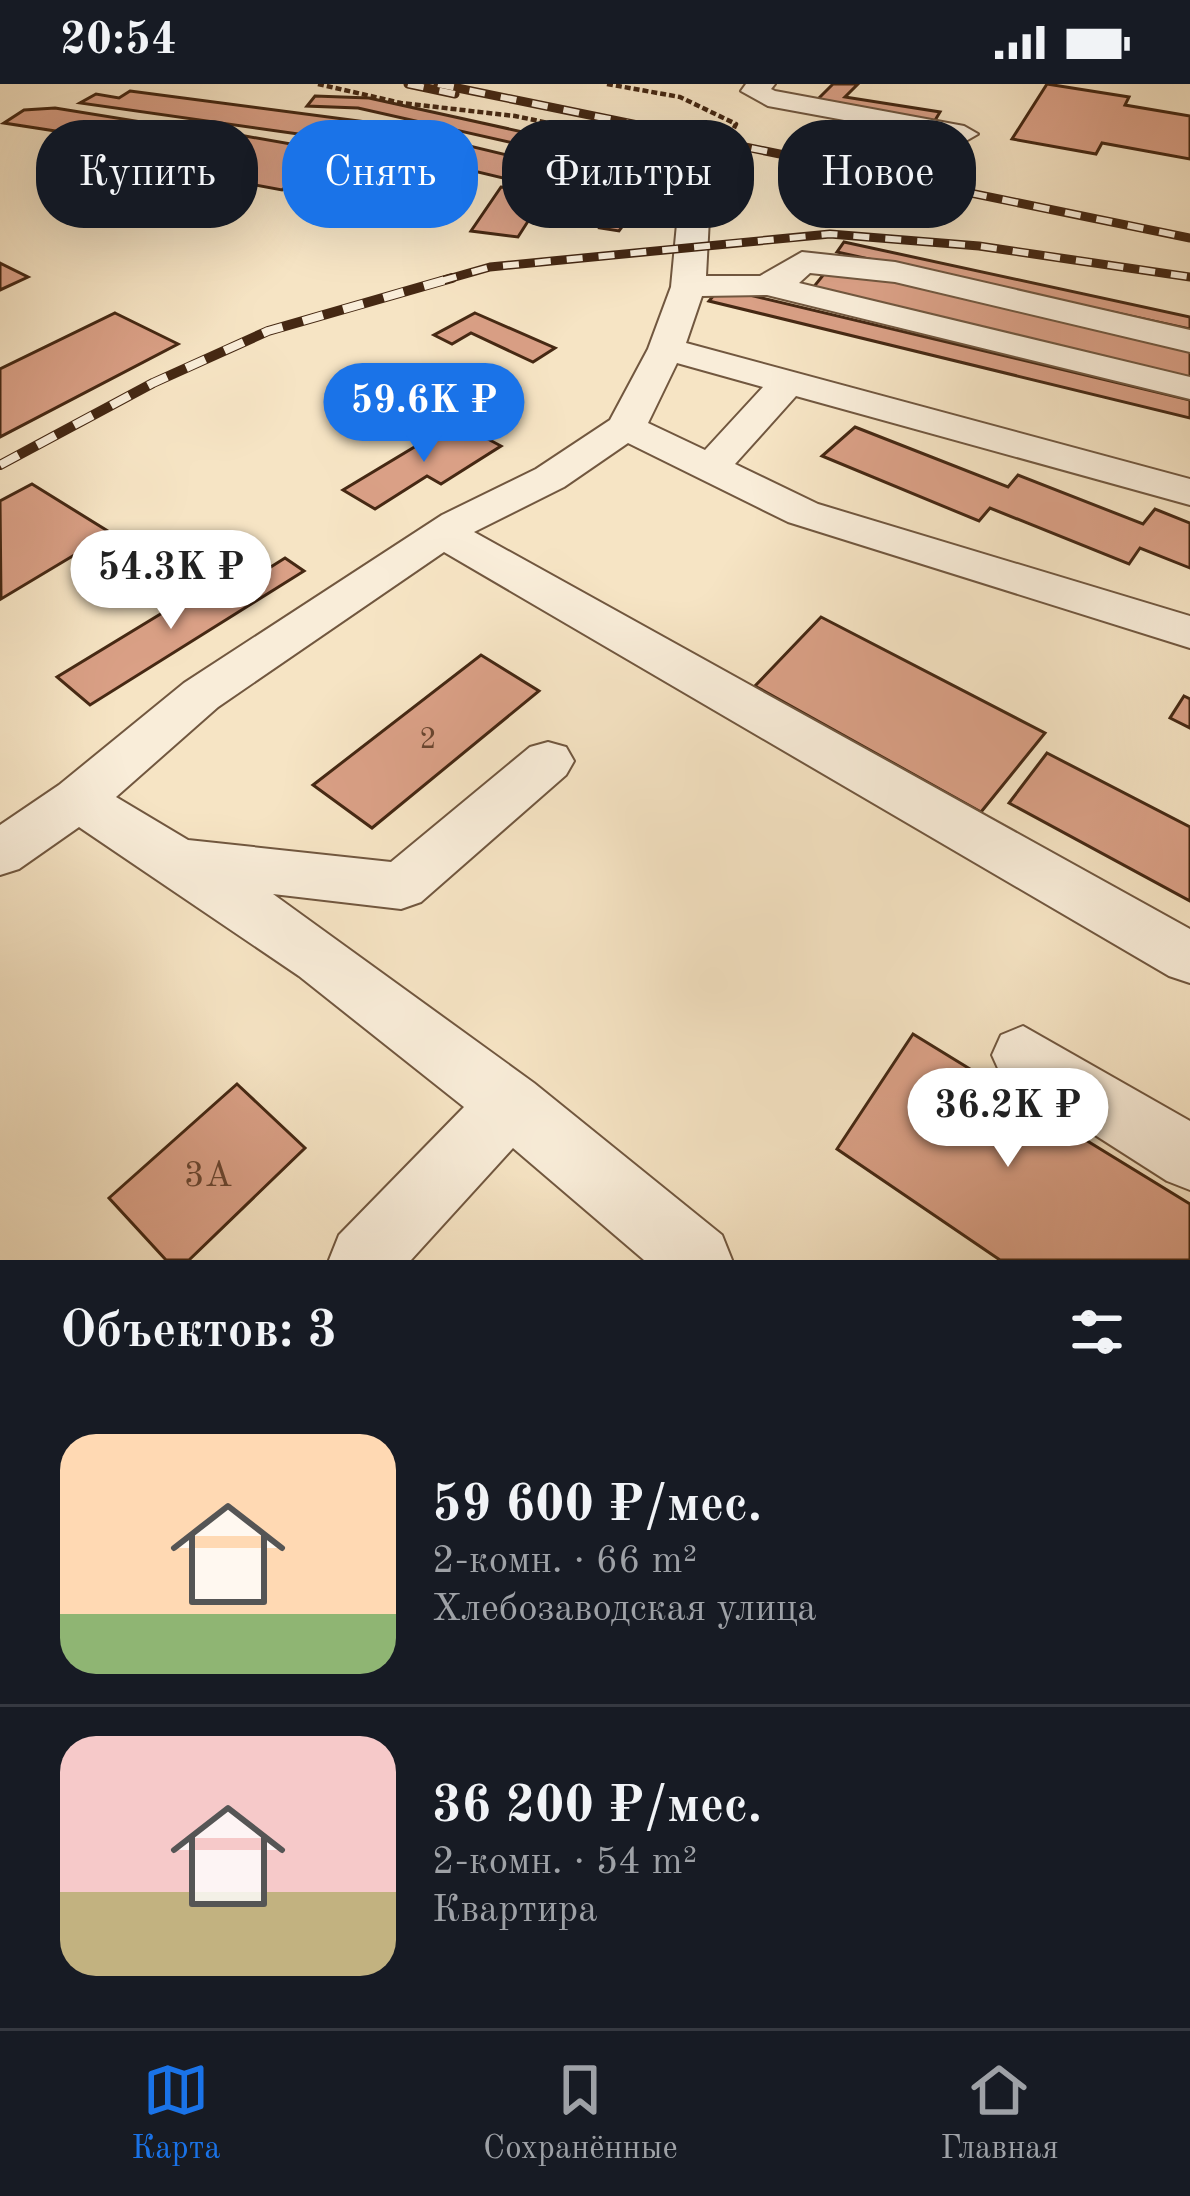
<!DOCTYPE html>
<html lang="ru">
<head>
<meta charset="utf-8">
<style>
	:root { --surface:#171b24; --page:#20242c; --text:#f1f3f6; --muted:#9ea1a6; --line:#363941; --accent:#1a73e8 }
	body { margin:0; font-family:"Old Standard TT",serif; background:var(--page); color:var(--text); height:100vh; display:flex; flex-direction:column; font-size:45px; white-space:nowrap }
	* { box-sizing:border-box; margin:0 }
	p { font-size:39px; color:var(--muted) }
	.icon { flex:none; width:66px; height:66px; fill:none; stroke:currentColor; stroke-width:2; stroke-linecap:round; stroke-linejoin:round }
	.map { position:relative; height:1176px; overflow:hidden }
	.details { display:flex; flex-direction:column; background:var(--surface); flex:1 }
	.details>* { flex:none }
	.top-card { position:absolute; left:36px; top:36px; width:1119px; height:108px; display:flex; gap:24px }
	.price { position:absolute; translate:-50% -102px; padding:0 27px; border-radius:42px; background:#fff; color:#222; font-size:39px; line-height:78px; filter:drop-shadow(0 3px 6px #0008) }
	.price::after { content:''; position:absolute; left:50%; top:72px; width:36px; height:27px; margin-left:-18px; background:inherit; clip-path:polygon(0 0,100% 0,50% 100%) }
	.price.on { background:var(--accent); color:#fff }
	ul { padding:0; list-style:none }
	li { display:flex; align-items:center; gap:36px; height:300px; padding:0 60px }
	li+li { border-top:3px solid var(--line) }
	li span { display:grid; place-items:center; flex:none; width:336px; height:240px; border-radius:36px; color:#555 }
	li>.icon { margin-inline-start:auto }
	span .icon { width:144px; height:144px; fill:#fffc; stroke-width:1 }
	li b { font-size:51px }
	h2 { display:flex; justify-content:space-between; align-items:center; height:144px; padding:0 60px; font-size:51px }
	.tag { padding:0 42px; border-radius:48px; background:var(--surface); box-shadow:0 12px 48px #0002; font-size:42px; line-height:108px }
	.tag.on { background:var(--accent); color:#fff }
	.status { display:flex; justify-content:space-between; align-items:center; height:84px; padding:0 60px; background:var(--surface); direction:ltr }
	.status svg { height:33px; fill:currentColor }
	.dock { display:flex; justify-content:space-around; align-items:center; height:168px; border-top:3px solid var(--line); background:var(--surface); font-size:33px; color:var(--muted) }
	.dock a { display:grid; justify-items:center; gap:6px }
	.dock .on { color:var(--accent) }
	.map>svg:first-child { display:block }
	.building { fill:#daa086; stroke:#452813; stroke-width:3 }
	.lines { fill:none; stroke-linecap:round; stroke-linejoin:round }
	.minor-casing { stroke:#71573f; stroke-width:4 }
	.path { stroke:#452813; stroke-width:4.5; stroke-dasharray:6 3; stroke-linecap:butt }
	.minor { fill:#f9edd9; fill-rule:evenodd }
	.rail-far1-casing { stroke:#452813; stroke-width:9 }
	.rail-casing { stroke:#452813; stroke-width:10 }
	.rail-far1 { stroke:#f9edd9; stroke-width:6; stroke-dasharray:16; stroke-linecap:butt }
	.rail { stroke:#f9edd9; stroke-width:8; stroke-dasharray:21; stroke-linecap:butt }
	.labels { text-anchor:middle; stroke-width:9; stroke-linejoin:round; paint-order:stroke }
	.number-label { font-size:30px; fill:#6a4630 }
	.near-number-label { font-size:36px; fill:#6a4630 }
</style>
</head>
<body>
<div class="status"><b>20:54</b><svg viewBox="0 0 49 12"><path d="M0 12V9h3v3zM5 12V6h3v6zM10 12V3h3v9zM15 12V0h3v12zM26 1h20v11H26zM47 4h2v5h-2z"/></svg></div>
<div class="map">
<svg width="1190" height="1176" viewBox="0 0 1190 1176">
	<rect width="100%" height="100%" fill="#f6e4c4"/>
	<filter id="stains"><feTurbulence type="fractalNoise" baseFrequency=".00167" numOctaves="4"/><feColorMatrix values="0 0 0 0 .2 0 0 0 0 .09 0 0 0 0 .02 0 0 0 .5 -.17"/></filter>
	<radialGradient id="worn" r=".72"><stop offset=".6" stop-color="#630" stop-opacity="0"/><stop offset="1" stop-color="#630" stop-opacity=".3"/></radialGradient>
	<!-- building -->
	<g class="building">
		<path d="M833,0h25l-13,13 95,15 -6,10 -119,-20z"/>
		<path d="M1047,0l82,13 -4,8 65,11v43l-88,-16 -6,11 -84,-15z"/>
		<path d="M130,7l244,32 158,38 -25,18 -159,-38 -268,-38 16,-9 23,4z"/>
		<path d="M315,12l54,2 299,66 -12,11 -298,-67 -51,-2z"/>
		<path d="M55,24l124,20 -27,18 -148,-23 20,-13z"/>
		<path d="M199,48l46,4 165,29 -10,9 -68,-12 -22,17 -12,-2 -16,13 -160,-30 19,-12 84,12 13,-9 -54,-9z"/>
		<path d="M586,89l51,8 -4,5 17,3 -31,42 -19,-3 20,-27 -29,-4 9,-12 -21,-3z"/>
		<path d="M411,99l54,7 -17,21 -61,-3z"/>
		<path d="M501,103l45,6 -28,44 -47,-6z"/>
		<path d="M844,158l346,75v12l-353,-77z"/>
		<path d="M0,179l28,14 -28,13z"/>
		<path d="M832,180l358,83v33l-378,-91z"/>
		<path d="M720,204l470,112v18l-481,-117z"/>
		<path d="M115,229l63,31 -178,93v-68z"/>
		<path d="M475,229l80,35 -22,14 -62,-29 -19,11 -18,-9z"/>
		<path d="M456,338l45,24 -60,38 -14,-8 -52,33 -32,-19z"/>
		<path d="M855,343l153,60 10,-12 125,49 12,-15 35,14v45l-50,-20 -11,16 -139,-56 -11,13 -157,-65z"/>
		<path d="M32,400l79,49 -110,66 -1,-98z"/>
		<path d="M285,474l19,13 -214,134 -33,-28 166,-101 16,11z"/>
		<path d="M821,533l224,116 -64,79 -226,-126z"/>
		<path d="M481,571l58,36 -167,137 -59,-43z"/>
		<path d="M1184,612l6,3v29l-20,-10z"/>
		<path d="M1047,669l143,74v74l-181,-98z"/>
		<path d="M913,950l277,170v56h-190l-163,-111z"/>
		<path d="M237,1000l68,64 -116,112h-23l-57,-62z"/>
	</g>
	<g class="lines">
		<defs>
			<g id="minor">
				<path d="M775,0l-4,5 4,2 189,35 14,8 -14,8 -196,-36 -27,-15 5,-7z"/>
				<path d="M719,63l14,9 -23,43 -4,77h54l42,-24 93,10 295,68v22l-295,-70 -85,-9 -11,10 391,94v22l-423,-104 -65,1 -16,47 504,136v26l-394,-109 -61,68 83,40 372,112v32l-402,-126 -160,-79 -64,44 -90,45 716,397v54l-21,-7 -725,-424 -226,155 -102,90 72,43 203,22 139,-115 18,-5 18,5 8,14 -8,14 -145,127 -20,7 -128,-15 261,189 188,152 10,25h-88l-131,-112 -102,112h-82l10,-25 125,-128 -165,-131 -220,-149 -60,42 -19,6v-50l59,-40 125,-102 258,-168 94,-46 74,-49 38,-71 23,-62 8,-84 -20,-12 -77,-17 -5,-6 15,-9 97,24 20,-33zM677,279l86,24 -58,63 -57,-27z"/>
				<path d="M1023,942l167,95v69l-23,-9 -166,-106 -9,-20 9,-20z"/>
			</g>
		</defs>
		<!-- minor casing -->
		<use href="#minor" class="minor-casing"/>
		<!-- path -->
		<g class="path">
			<path d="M318,0l83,19 114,13 173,36"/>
			<path d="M607,0l73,13 56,27 -4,8"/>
		</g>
		<!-- minor -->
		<use href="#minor" class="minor"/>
		<defs>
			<g id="rail-far1">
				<path d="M408,0l47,10"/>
				<path d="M438,0l752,154"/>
				<path d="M441,197l49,-14 340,-33 149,12 211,31"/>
			</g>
			<path id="rail" d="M0,381l153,-82 115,-52 184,-53"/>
		</defs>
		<!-- rail-far1 casing -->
		<use href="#rail-far1" class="rail-far1-casing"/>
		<!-- rail casing -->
		<use href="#rail" class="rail-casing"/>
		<!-- rail-far1 -->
		<use href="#rail-far1" class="rail-far1"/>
		<!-- rail -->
		<use href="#rail" class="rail"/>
	</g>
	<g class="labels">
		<!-- number labels -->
		<g class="number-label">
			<text x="428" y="664">2</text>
		</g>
		<!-- near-number labels -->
		<g class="near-number-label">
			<text x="208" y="1102">3А</text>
		</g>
	</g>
	<rect width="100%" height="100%" filter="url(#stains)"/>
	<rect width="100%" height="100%" fill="url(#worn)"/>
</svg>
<b class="price on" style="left:424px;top:381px">59.6K ₽</b>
<b class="price" style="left:171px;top:548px">54.3K ₽</b>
<b class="price" style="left:1008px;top:1086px">36.2K ₽</b>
<div class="top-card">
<a class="tag">Купить</a>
<a class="tag on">Снять</a>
<a class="tag">Фильтры</a>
<a class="tag">Новое</a>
</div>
</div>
<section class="details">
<h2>Объектов: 3<svg class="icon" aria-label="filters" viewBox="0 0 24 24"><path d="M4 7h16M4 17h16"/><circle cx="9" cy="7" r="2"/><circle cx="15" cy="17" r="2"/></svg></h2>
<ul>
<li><span style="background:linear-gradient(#ffd9b3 75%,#8fb573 0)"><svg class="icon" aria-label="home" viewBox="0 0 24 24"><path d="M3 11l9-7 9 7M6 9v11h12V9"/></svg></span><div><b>59 600 ₽/мес.</b><p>2-комн. · 66 m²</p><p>Хлебозаводская улица</p></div></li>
<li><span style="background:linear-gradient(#f6c9c9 65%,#c2b280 0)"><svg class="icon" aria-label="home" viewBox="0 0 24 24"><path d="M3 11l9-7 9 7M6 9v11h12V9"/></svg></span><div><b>36 200 ₽/мес.</b><p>2-комн. · 54 m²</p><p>Квартира</p></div></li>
</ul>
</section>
<nav class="dock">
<a class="on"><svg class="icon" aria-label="map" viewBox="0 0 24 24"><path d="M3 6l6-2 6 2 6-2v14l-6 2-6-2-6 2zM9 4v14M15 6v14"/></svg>Карта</a>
<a><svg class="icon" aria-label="saved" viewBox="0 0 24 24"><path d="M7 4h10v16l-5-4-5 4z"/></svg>Сохранённые</a>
<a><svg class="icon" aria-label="home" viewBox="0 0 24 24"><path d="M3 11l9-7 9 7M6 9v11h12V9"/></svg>Главная</a>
</nav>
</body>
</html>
